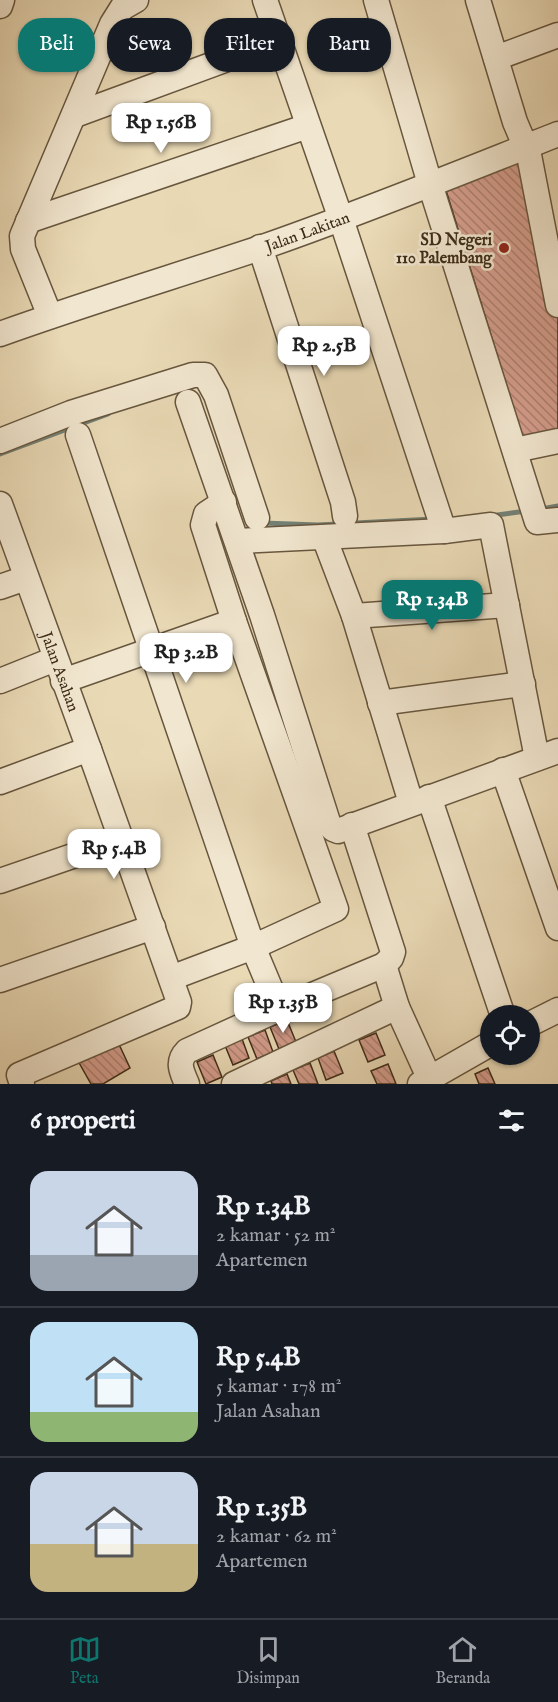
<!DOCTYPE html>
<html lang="id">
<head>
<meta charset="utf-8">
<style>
	:root { --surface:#171b24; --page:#20242c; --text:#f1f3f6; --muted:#9ea1a6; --line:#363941; --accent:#0f766e }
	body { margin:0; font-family:"IM FELL English",serif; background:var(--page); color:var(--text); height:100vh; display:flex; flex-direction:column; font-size:22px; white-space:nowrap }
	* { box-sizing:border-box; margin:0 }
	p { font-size:20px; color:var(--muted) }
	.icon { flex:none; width:33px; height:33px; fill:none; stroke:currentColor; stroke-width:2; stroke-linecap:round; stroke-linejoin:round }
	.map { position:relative; height:1084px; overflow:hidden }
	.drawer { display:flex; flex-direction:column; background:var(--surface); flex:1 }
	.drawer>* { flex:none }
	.guide { position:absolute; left:18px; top:18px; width:522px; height:54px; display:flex; gap:12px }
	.buttons { position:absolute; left:480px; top:1005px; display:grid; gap:12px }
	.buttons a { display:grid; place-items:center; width:60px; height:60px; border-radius:50%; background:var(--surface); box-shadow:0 2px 4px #0004; font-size:30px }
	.price { position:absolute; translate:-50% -51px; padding:0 14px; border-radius:12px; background:#fff; color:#222; font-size:20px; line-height:39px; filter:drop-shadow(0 2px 3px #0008) }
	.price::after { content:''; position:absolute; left:50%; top:36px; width:18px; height:14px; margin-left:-9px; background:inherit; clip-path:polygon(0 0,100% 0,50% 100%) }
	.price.on { background:var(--accent); color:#fff }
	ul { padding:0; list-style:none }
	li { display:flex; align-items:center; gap:18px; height:150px; padding:0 30px }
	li+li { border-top:2px solid var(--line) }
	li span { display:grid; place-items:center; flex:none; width:168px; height:120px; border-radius:18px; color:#555 }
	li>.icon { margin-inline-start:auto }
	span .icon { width:72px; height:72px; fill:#fffc; stroke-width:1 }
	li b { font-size:26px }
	h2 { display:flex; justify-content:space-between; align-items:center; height:72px; padding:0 30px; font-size:26px }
	.pill { padding:0 21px; border-radius:24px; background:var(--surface); box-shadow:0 2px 4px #0004; font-size:21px; line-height:54px }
	.pill.on { background:var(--accent); color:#fff }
	.menu { display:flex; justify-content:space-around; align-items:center; height:84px; border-top:2px solid var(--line); background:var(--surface); font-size:16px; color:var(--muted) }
	.menu a { display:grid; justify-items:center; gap:3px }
	.menu .on { color:var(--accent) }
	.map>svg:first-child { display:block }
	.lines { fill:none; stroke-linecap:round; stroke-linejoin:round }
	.stream { stroke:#738075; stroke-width:5 }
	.building { fill:url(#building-back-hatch); stroke:#3c2b17; stroke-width:1.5 }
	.minor-casing { stroke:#67563e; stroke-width:27 }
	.minor { stroke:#f1e6cf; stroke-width:24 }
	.poi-dot { fill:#8f2418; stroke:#f1e6cf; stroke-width:2 }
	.labels { text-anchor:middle; stroke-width:5; stroke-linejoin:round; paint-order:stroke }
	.street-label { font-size:16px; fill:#3c2b17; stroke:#f1e6cf }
	.poi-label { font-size:16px; font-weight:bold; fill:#3c2b17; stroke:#f1e6cf; text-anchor:end }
</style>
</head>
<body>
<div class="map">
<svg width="558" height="1084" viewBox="0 0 558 1084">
	<defs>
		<pattern id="building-back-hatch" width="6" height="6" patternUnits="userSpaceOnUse" patternTransform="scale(1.5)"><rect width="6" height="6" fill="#d49c8b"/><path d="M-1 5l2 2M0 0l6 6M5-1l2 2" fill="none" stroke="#ad7f71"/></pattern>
	</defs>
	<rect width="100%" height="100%" fill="#e9d9b5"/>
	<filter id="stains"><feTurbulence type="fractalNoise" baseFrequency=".00333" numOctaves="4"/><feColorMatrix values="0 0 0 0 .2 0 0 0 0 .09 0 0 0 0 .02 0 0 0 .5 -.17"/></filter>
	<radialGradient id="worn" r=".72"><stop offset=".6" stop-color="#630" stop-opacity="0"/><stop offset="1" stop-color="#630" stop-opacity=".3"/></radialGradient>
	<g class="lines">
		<!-- stream -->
		<g class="stream">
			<path d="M0,454l108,-40"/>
			<path d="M541,509l17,-3"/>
			<path d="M490,516l36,-5"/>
			<path d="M263,523l55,2 115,-6"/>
		</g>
	</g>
	<!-- building -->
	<g class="building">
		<path d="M527,155l31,157v120l-35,6 -79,-254z"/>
		<path d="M287,1020l9,22 -17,7 -9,-22z"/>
		<path d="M265,1030l8,22 -16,7 -9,-22z"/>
		<path d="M376,1033l9,22 -17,7 -9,-22z"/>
		<path d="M241,1036l8,22 -16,7 -9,-22z"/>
		<path d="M117,1040l13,28 -27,16h-12l-14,-25z"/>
		<path d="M334,1051l9,22 -17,7 -8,-22z"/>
		<path d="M213,1055l9,22 -16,7 -9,-22z"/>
		<path d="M310,1063l8,21h-19l-6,-14z"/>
		<path d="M388,1064l8,20h-19l-6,-13z"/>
		<path d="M488,1068l7,16h-16l-4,-10z"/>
		<path d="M287,1074l4,10h-19l-1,-3z"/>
	</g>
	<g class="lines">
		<defs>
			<g id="minor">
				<path d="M265,0l76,219 103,312"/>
				<path d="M376,0l54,184 107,338 21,-2"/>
				<path d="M478,0l37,122 14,33 29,150"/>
				<path d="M0,6l2,-6"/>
				<path d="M496,58l62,-23"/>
				<path d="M75,115l204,-75"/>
				<path d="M28,221l280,-95"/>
				<path d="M260,247l83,255 2,14"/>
				<path d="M50,316l-27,-67 -1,-13 90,-212 10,-16 14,-8"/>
				<path id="s1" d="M0,334c86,-31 173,-57 260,-86 101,-35 199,-75 298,-114"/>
				<path d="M188,402l74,213 67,210 4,4 5,2 220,-80"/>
				<path d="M0,441l71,-28 122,-38h12l11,20 41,123"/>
				<path d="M515,450l43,-9"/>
				<path d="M224,502l-18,12 -3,11 31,96"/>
				<path id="s2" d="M0,504l89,245 -89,33"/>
				<path d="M324,537l30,79 57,187"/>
				<path d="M238,541l206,-10 47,-6 46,233"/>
				<path d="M0,587l26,-9"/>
				<path d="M354,616l153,-11"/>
				<path d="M0,681l55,-22"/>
				<path d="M63,681l171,-60 102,288 -83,38 -175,-512"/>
				<path d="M380,703l143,-19"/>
				<path d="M503,770l55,158"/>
				<path d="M429,797l74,219"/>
				<path d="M0,881l122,-42"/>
				<path d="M384,965l13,42 35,77"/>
				<path d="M171,978l82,-31 26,62"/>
				<path d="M0,980l153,-53"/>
				<path d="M530,1024l28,-14"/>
				<path d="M22,1084l-3,-9 159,-68 1,-5 -90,-253"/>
				<path d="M187,1084c-5,-12 -11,-22 0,-33l92,-42 105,-44 7,-7 2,-6 -41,-127"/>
				<path d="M234,1084l163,-77"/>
				<path d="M420,1084l70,-40"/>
			</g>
		</defs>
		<!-- minor casing -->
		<use href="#minor" class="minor-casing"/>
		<!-- minor -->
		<use href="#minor" class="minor"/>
	</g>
	<!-- markers -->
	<circle class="poi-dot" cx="504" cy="248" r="6"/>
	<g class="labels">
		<!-- street labels -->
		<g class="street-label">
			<text dy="6" stroke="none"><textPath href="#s1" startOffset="324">Jalan Lakitan</textPath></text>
			<text dy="6" stroke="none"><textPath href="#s2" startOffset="178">Jalan Asahan</textPath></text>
		</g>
		<!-- poi labels -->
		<g class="poi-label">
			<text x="492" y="245">SD Negeri<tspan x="492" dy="18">110 Palembang</tspan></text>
		</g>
	</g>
	<rect width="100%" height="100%" filter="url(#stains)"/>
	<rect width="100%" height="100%" fill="url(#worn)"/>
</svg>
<div class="buttons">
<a><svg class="icon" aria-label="locate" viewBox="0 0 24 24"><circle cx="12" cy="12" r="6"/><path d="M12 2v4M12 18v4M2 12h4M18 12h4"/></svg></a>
</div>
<b class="price" style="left:161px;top:154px">Rp 1.56B</b>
<b class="price" style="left:324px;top:377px">Rp 2.5B</b>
<b class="price on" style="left:432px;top:631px">Rp 1.34B</b>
<b class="price" style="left:186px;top:684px">Rp 3.2B</b>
<b class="price" style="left:114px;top:880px">Rp 5.4B</b>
<b class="price" style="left:283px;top:1034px">Rp 1.35B</b>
<div class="guide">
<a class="pill on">Beli</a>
<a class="pill">Sewa</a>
<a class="pill">Filter</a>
<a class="pill">Baru</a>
</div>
</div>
<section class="drawer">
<h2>6 properti<svg class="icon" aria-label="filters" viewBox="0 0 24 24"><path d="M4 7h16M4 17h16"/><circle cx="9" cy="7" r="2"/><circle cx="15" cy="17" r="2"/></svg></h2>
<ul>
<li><span style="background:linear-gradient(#c9d6e8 70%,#9aa5b1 0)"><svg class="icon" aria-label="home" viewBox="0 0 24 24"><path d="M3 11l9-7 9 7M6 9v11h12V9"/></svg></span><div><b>Rp 1.34B</b><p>2 kamar · 52 m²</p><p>Apartemen</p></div></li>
<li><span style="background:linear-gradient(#bfe0f5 75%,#8fb573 0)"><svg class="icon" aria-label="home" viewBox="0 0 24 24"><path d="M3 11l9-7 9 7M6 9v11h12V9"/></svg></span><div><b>Rp 5.4B</b><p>5 kamar · 178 m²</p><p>Jalan Asahan</p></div></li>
<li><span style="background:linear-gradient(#c9d6e8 60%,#c2b280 0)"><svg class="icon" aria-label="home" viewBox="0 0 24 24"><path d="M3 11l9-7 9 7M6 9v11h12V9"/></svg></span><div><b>Rp 1.35B</b><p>2 kamar · 62 m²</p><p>Apartemen</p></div></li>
</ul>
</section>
<nav class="menu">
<a class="on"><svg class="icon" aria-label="map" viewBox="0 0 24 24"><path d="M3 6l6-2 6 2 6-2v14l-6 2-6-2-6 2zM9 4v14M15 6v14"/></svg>Peta</a>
<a><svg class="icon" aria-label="saved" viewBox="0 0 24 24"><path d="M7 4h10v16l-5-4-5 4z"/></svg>Disimpan</a>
<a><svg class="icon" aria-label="home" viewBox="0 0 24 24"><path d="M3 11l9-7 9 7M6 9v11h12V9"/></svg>Beranda</a>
</nav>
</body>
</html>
